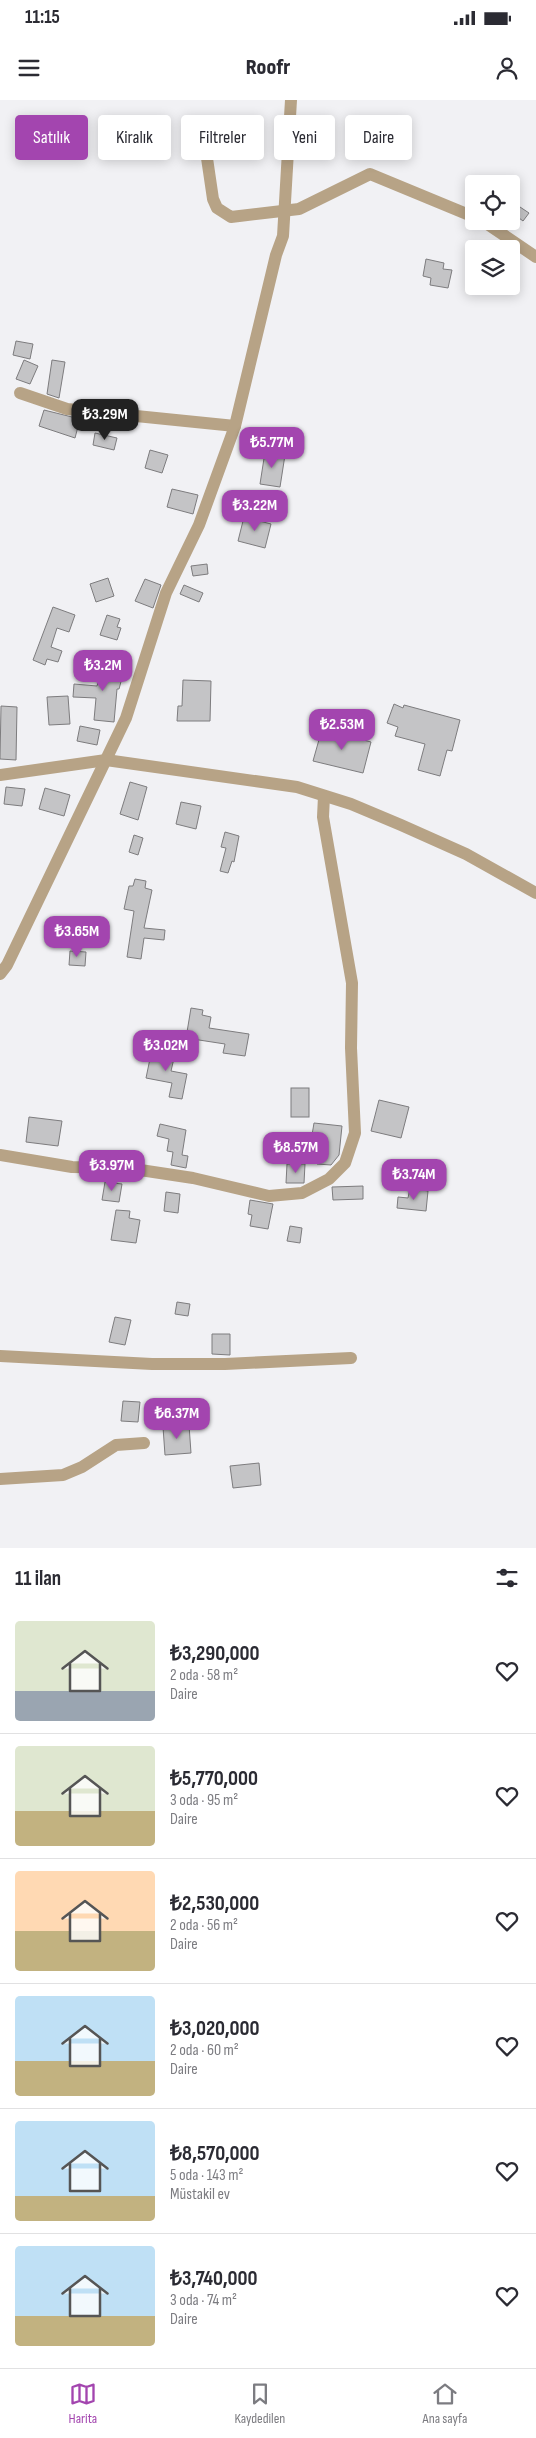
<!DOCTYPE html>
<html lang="tr">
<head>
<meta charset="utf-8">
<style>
	:root { --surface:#fff; --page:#f2f2f3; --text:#2b2b33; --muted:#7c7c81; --line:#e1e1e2; --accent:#a345af }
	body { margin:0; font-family:"Sofia Sans Condensed",sans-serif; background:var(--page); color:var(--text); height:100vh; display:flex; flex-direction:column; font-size:19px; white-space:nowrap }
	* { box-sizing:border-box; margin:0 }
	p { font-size:16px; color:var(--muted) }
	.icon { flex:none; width:28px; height:28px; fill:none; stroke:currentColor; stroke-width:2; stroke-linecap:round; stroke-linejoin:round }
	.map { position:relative; height:1448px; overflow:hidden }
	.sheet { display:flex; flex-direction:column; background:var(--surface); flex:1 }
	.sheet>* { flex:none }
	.banner { position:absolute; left:15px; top:15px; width:506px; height:45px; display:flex; gap:10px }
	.tools { position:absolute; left:465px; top:75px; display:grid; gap:10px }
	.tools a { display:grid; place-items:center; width:55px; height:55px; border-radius:5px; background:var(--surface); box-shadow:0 2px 12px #0003; font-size:25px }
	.price { position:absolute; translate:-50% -42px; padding:0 11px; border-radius:10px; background:var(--accent); color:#fff; font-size:16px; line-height:32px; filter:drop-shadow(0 1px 2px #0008) }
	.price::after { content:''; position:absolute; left:50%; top:30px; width:15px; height:11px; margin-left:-8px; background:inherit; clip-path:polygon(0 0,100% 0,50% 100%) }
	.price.current { background:#222; color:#fff }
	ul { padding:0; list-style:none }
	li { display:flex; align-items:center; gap:15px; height:125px; padding:0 15px }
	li+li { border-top:1px solid var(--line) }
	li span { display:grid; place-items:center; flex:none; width:140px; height:100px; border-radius:5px; color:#555 }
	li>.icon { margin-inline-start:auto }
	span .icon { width:60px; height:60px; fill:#fffc; stroke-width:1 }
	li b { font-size:21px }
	h2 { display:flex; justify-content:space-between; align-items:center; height:60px; padding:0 15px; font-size:21px }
	.pill { padding:0 18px; border-radius:5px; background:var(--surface); box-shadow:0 2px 12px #0003; font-size:18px; line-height:45px }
	.pill.current { background:var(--accent); color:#fff }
	.status { display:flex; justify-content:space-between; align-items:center; height:35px; padding:0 25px; background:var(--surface); direction:ltr }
	.status svg { height:14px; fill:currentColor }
	header { display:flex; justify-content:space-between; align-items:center; height:65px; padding:0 15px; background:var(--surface); font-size:22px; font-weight:800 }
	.menu { display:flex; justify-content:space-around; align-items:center; height:70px; border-top:1px solid var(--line); background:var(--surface); font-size:14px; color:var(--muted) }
	.menu a { display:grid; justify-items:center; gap:2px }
	.menu .current { color:var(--accent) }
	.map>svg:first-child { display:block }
	.building { fill:#c4c4c6; stroke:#7d7c7e }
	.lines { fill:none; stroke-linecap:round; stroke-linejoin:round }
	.minor { stroke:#b7a386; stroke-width:12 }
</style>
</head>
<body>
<div class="status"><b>11:15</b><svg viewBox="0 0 49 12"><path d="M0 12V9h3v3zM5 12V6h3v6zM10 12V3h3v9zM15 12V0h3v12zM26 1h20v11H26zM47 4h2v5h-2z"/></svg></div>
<header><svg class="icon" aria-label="menu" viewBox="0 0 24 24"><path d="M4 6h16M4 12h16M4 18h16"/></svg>Roofr<svg class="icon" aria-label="person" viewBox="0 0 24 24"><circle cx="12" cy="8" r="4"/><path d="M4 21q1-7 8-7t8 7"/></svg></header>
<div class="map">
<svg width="536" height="1448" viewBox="0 0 536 1448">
	<rect width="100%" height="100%" fill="#f1f1f4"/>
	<!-- building -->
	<g class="building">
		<path d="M511,101l18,12 -6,8 -12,-9z"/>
		<path d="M426,159l18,4 -1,6 9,1 -4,18 -18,-3 1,-7 -8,-2z"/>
		<path d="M16,241l17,3 -3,15 -17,-4z"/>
		<path d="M24,260l14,6 -8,18 -14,-5z"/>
		<path d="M52,260l13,2 -6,36 -12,-4z"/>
		<path d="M44,310l36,9 -5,19 -36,-12z"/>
		<path d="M95,333l22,5 -3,12 -21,-5z"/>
		<path d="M150,350l18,5 -6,18 -17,-5z"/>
		<path d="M265,352l20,3 -5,32 -20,-3z"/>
		<path d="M172,389l26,6 -5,19 -26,-7z"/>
		<path d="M244,417l27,7 -6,24 -27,-7z"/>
		<path d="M207,464l1,10 -15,2 -2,-10z"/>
		<path d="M108,478l6,18 -18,6 -6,-18z"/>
		<path d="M145,479l16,6 -8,23 -18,-7z"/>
		<path d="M184,485l19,8 -4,9 -19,-8z"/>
		<path d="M53,507l22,8 -6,17 -12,-4 -6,19 11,4 -4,11 -11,-3 -2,6 -12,-5z"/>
		<path d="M107,515l13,4 -3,8 4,1 -4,12 -17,-5z"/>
		<path d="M104,561l21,6 -6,22h-2l-3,33 -20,-2 2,-22 -23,-1 1,-13 23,2z"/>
		<path d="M183,580l28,1 -1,40h-33l1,-15h4z"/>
		<path d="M68,596l2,28 -21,1 -2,-28z"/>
		<path d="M394,604l9,4 1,-3 56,15 -8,31 -5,-1 -7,26 -22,-6 7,-26 -30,-8 3,-9 -11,-4z"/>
		<path d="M1,606l16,1 -1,53 -16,-1z"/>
		<path d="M80,626l20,4 -3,15 -20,-4z"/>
		<path d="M322,629l49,13 -8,31 -50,-12z"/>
		<path d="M130,682l17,5 -9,33 -18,-6z"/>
		<path d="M6,687l19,2 -3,17 -18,-2z"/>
		<path d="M45,688l25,7 -6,21 -25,-7z"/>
		<path d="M181,702l20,4 -5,23 -20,-5z"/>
		<path d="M225,732l14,4 -5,26 -2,-1 -4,12 -8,-2 6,-23 -5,-1z"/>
		<path d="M134,735l9,3 -5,17 -9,-3z"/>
		<path d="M135,779l11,2 -1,7 7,2 -8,38 21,2 -1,10 -20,-2 -3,21 -14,-2 7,-46 -10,-2 5,-23h4z"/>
		<path d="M70,851l16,1 -1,14 -16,-1z"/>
		<path d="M191,908l12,2 -1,5 9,2 -2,11 40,6 -4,22 -22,-3 2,-9 -39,-6z"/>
		<path d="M152,949l23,5 -4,17 16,3 -5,25 -13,-2 3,-14 -26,-5z"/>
		<rect x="291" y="988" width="18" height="29"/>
		<path d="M379,1000l30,7 -8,31 -30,-7z"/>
		<path d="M29,1017l33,4 -4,25 -32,-4z"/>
		<path d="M314,1023l28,3 -3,29 -8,10 -14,-1 4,-28 -9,-1z"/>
		<path d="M160,1024l26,6 -4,25 6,1 -2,12 -15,-3 2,-13 -6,-1 2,-12 -12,-3z"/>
		<path d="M287,1064h18l-1,19h-18z"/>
		<path d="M105,1082l17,2 -3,18 -17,-2z"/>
		<path d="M363,1086v13l-30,1 -1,-13z"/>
		<path d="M410,1088l18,3 -2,20 -29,-3 1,-11 10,1z"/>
		<path d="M166,1092l14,2 -2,19 -14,-2z"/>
		<path d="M250,1100l23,4 -5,25 -18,-3 2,-11 -4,-1z"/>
		<path d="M116,1110l14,1 -1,7 11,2 -4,23 -25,-3z"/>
		<path d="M290,1126l12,2 -2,15 -13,-2z"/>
		<path d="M177,1202l13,2 -2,12 -13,-2z"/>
		<path d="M115,1217l16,3 -6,25 -16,-3z"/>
		<path d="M212,1234h18v21l-18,-1z"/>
		<path d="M123,1301l17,1 -2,20 -17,-1z"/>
		<path d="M189,1325l2,28 -26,2 -2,-28z"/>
		<path d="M259,1363l2,22 -28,3 -3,-22z"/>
	</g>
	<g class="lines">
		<!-- minor -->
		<g class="minor">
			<path d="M203,31l10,68 4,9 14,9 68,-8 71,-35 104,43"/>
			<path d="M483,121l53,36"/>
			<path d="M20,293l47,16 168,17"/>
			<path d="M0,675l106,-15 191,27 54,17 50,21 65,29 70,39"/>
			<path d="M0,874l7,-9 119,-247 40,-125 33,-68 36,-99 41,-171 7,-19 8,-136"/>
			<path d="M0,1055l72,12 55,1 66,10 76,18 33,-3 27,-14 16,-16 10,-30 -4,-85 1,-65 -29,-166 1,-21"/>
			<path d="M0,1256l152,8h73l126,-6"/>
			<path d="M0,1379l63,-4 19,-8 34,-22 28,-2"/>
		</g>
	</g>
</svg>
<div class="tools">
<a><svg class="icon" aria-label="locate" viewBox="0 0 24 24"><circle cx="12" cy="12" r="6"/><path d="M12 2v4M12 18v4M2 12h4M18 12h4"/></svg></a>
<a><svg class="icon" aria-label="layers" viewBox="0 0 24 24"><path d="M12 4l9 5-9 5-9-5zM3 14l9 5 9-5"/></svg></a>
</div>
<b class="price current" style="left:105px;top:341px">₺3.29M</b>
<b class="price" style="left:272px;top:369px">₺5.77M</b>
<b class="price" style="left:255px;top:432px">₺3.22M</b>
<b class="price" style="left:103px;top:592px">₺3.2M</b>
<b class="price" style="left:342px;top:651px">₺2.53M</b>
<b class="price" style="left:77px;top:858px">₺3.65M</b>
<b class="price" style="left:166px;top:972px">₺3.02M</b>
<b class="price" style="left:296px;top:1074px">₺8.57M</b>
<b class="price" style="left:112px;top:1092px">₺3.97M</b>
<b class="price" style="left:414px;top:1101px">₺3.74M</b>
<b class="price" style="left:177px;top:1340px">₺6.37M</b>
<div class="banner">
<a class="pill current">Satılık</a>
<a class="pill">Kiralık</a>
<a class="pill">Filtreler</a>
<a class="pill">Yeni</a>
<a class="pill">Daire</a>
</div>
</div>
<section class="sheet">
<h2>11 ilan<svg class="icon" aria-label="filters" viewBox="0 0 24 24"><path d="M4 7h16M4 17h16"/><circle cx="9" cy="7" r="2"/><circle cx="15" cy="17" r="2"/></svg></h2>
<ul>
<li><span style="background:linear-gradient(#dfe7d0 70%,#9aa5b1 0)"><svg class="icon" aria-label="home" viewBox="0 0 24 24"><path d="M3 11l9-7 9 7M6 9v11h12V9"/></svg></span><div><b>₺3,290,000</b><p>2 oda · 58 m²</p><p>Daire</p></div><svg class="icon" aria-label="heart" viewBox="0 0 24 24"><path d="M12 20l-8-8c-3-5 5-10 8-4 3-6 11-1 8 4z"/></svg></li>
<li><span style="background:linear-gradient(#dfe7d0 65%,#c2b280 0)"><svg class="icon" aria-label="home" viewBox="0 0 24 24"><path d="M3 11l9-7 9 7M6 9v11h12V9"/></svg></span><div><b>₺5,770,000</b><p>3 oda · 95 m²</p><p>Daire</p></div><svg class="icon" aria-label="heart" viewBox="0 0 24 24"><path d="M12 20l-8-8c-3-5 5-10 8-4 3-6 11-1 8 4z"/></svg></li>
<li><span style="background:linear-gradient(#ffd9b3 60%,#c2b280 0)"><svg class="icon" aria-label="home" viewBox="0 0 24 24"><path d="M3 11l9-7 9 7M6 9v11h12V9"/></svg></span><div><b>₺2,530,000</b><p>2 oda · 56 m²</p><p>Daire</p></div><svg class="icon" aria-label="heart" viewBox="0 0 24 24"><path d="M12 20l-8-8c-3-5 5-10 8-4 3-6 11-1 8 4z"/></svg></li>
<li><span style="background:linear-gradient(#bfe0f5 65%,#c2b280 0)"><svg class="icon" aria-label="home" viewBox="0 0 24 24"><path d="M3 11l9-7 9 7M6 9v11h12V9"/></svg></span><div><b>₺3,020,000</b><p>2 oda · 60 m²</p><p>Daire</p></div><svg class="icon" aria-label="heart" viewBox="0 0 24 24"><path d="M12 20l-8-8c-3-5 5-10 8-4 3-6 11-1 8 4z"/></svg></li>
<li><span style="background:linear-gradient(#bfe0f5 75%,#c2b280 0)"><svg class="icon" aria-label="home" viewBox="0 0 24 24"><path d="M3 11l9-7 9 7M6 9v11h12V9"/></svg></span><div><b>₺8,570,000</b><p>5 oda · 143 m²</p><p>Müstakil ev</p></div><svg class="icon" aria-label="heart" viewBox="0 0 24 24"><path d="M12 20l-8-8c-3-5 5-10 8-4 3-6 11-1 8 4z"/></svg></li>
<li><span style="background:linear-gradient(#bfe0f5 70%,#c2b280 0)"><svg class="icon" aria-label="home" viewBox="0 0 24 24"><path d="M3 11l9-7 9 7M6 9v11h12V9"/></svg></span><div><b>₺3,740,000</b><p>3 oda · 74 m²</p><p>Daire</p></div><svg class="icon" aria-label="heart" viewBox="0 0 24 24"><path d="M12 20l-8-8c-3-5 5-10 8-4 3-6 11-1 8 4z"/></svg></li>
</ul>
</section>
<nav class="menu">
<a class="current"><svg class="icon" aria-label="map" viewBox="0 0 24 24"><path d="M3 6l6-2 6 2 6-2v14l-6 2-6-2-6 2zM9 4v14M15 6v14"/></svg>Harita</a>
<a><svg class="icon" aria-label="saved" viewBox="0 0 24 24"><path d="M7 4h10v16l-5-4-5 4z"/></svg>Kaydedilen</a>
<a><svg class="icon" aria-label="home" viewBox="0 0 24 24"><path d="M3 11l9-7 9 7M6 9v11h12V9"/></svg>Ana sayfa</a>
</nav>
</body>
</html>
